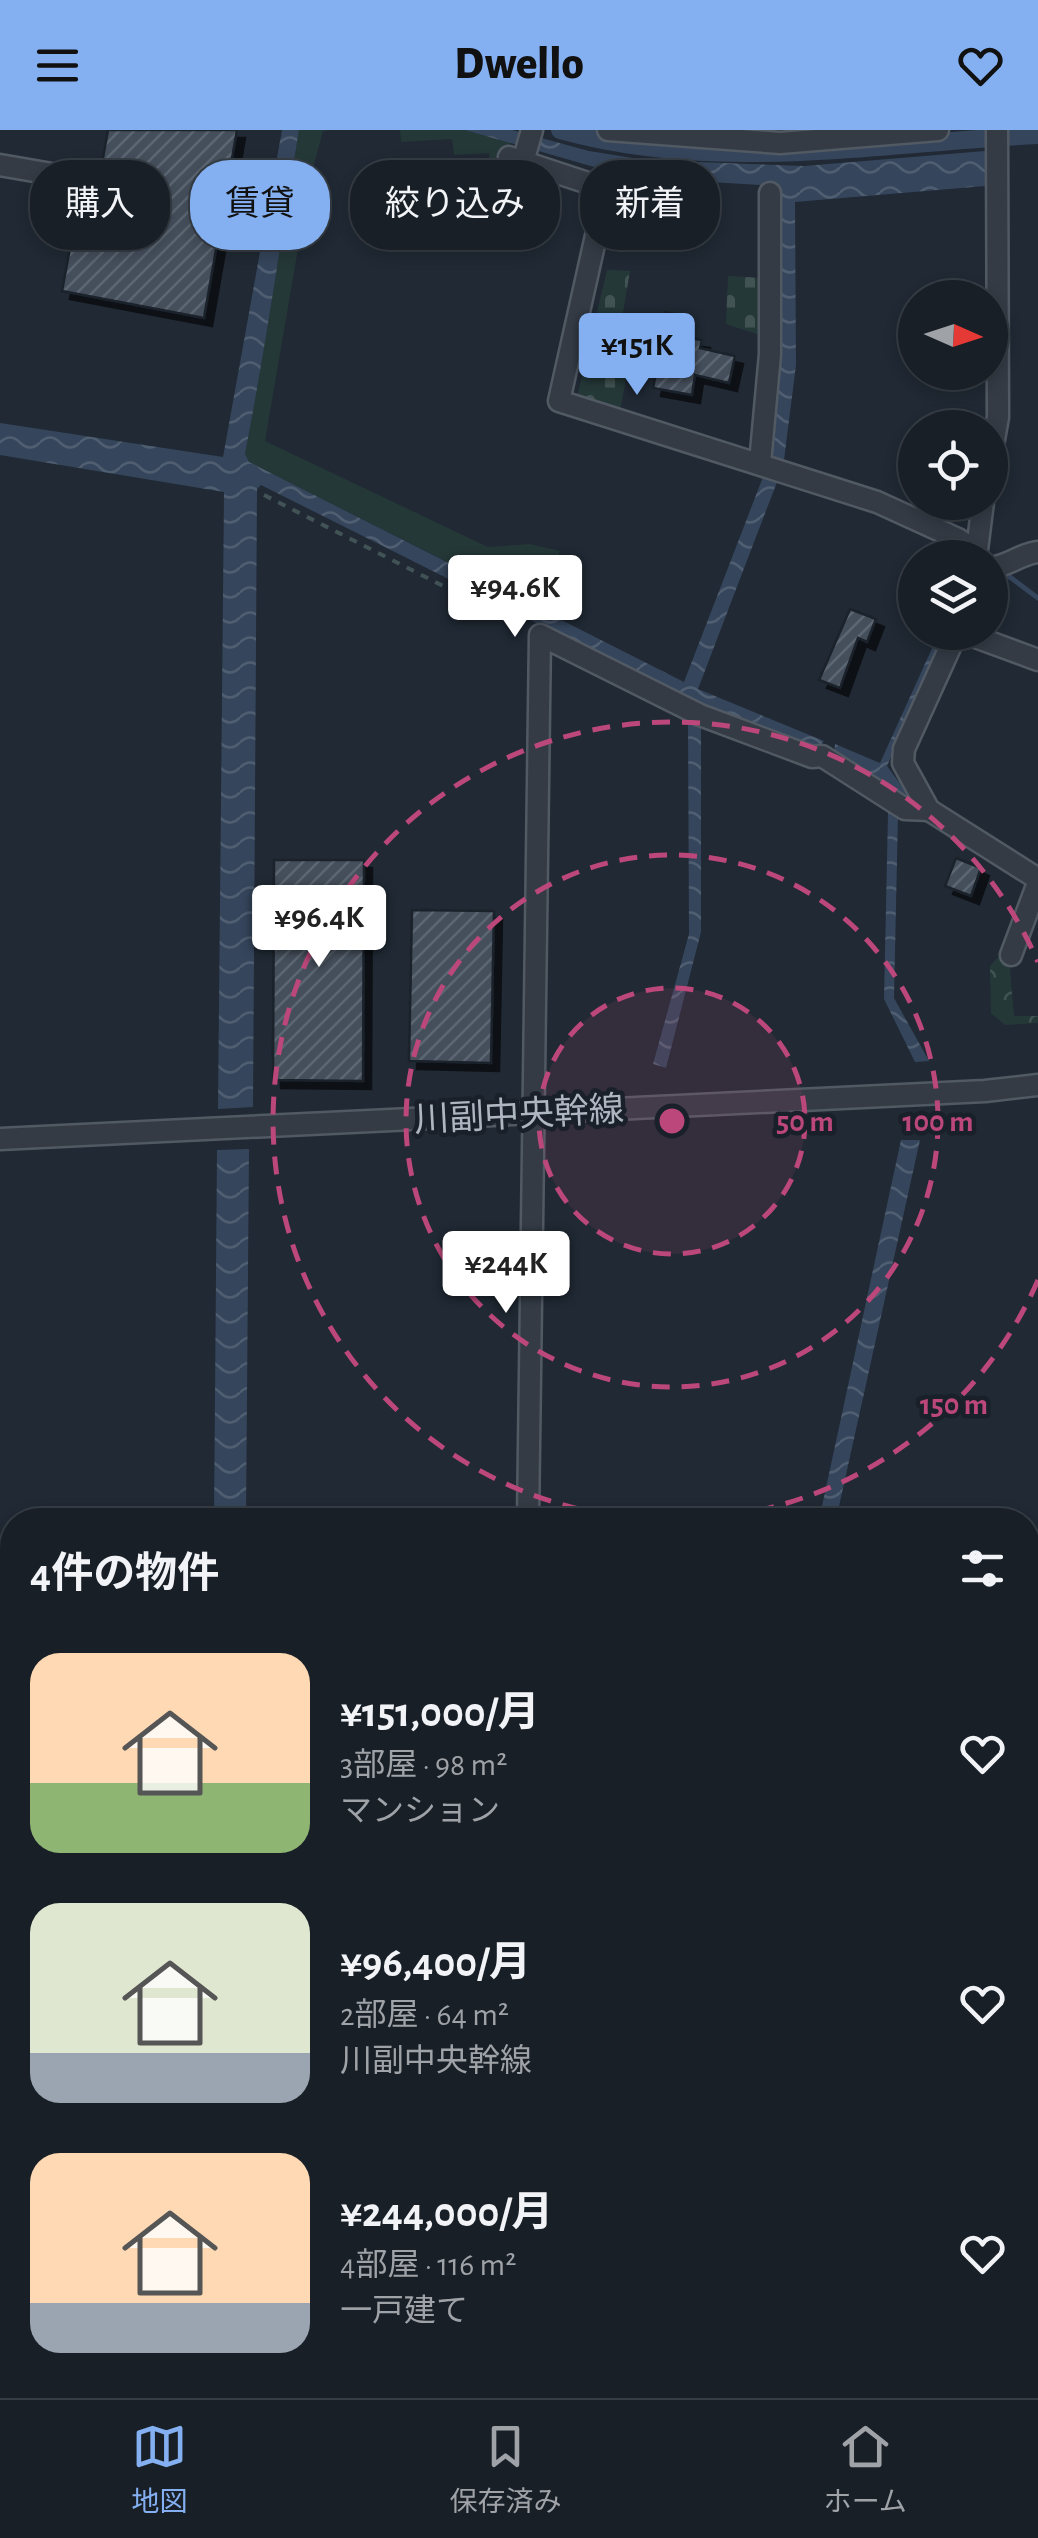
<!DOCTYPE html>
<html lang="ja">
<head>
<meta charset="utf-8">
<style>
	:root { --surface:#181f27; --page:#252c33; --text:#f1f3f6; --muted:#9fa2a7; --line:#363d44; --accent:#84b0f1 }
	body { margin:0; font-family:"Alegreya Sans","Noto Sans JP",sans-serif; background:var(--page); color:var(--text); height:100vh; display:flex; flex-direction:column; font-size:38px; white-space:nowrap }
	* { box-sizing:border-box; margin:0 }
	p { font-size:32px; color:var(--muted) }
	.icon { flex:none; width:55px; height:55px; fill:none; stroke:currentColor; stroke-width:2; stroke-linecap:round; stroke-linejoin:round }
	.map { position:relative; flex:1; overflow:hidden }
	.drawer { position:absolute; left:0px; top:1378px; width:1040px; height:892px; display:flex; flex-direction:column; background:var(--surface); border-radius:40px 40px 0 0; box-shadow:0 5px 15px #0003,0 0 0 2px var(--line) }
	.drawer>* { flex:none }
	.hud { position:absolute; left:30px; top:30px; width:980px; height:90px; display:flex; gap:20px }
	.needle { width:65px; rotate:93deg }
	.buttons { position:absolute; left:898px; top:150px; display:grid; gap:20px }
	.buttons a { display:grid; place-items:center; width:110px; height:110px; border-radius:50%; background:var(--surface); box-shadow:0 5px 15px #0003,0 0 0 2px var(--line); font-size:50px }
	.price { position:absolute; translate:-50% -85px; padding:0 22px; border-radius:10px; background:#fff; color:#222; font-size:32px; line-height:65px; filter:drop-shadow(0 2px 5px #0008) }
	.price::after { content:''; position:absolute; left:50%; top:60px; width:30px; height:22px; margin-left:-15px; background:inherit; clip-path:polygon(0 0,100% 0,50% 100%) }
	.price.selected { background:var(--accent); color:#111 }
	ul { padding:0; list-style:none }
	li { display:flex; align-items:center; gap:30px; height:250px; padding:0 30px }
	li span { display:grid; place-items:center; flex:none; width:280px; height:200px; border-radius:30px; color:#555 }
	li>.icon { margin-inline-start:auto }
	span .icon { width:120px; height:120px; fill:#fffc; stroke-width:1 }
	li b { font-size:42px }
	h2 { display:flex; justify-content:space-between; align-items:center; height:120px; padding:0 30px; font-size:42px }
	.chip { padding:0 35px; border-radius:40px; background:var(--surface); box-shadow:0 5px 15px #0003,0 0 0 2px var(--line); font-size:35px; line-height:90px }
	.chip.selected { background:var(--accent); color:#111 }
	header { display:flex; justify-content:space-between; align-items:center; height:130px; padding:0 30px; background:var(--accent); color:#111; font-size:45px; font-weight:800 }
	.menu { display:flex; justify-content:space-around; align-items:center; height:140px; border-top:2px solid var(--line); background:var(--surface); font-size:28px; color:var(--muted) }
	.menu a { display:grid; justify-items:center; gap:5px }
	.menu .selected { color:var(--accent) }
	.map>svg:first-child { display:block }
	.green { fill:#253838 }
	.forest { fill:url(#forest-crowns) }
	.cemetery { fill:url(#cemetery-stones) }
	.water { fill:url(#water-waves) }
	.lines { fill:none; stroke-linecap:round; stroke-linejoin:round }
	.stream { stroke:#35455b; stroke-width:5 }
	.canal { stroke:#35455b; stroke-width:18 }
	.building { fill:url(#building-hatch); stroke:#1b222c; stroke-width:2.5; filter:url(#shadow) }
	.minor-casing { stroke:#515963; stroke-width:25 }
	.path { stroke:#425355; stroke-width:4; stroke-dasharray:8 8; stroke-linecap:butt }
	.minor { stroke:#343b45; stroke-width:20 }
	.ring { fill:none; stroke:#bc477a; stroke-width:5; stroke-dasharray:18 12 }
	.labels { text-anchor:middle; stroke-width:9; stroke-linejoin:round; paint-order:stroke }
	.street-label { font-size:35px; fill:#aeb6c2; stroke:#19202a }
	.centre { fill:#bc477a; stroke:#19202a; stroke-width:5 }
	.ring-label { font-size:30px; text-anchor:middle; font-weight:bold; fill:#bc477a; stroke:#19202a; stroke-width:9; stroke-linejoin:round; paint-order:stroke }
</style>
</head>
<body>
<header><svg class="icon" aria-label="menu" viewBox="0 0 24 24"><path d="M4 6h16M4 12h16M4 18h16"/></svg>Dwello<svg class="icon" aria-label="heart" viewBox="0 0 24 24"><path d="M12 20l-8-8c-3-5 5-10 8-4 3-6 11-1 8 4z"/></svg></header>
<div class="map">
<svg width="1038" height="2268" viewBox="0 0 1038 2268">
	<defs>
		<pattern id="forest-crowns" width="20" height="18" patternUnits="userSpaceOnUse" patternTransform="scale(2.5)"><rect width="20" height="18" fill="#253838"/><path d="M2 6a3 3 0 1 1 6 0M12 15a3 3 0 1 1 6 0" fill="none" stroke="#425353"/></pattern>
		<pattern id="cemetery-stones" width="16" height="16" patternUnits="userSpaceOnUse" patternTransform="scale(2.5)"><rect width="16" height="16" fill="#253838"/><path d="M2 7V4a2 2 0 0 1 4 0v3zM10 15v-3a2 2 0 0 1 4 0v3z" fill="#425353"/></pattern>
		<pattern id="water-waves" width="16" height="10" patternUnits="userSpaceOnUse" patternTransform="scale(2.5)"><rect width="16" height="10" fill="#35455b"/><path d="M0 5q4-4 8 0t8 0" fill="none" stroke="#505e71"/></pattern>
		<pattern id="building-hatch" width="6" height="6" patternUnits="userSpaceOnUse" patternTransform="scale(2.5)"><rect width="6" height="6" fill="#444f5c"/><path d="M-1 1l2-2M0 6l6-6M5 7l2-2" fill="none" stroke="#5c6672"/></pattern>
		<filter id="shadow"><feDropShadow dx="8" dy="8" stdDeviation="0" flood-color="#0009"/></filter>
	</defs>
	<rect width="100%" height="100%" fill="#202934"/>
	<!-- green -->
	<g class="green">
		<path d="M299,0h33l-9,1 -13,48 -45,262 223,106 42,-3 30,7 -23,56 -288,-145 -4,-8c21,-108 36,-216 54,-324z"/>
		<path d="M400,0h65l45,13 -3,21 -17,1 -1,-12 -35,2 -2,-16 -51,3z"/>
		<path d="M0,1882l12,1v85h-12z"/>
	</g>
	<!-- forest -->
	<path class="forest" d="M1008,817l6,69h24v7l-33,2 -14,-12 -1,-47z"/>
	<!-- cemetery -->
	<g class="cemetery">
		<path d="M607,140l23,1 -16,95 13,7 -7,38 -43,-13z"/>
		<path d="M728,146l38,2v59l-40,-13z"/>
	</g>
	<!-- water -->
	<g class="water">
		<path d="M282,0h17c-18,108 -33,216 -54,324l4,8 435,220 79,-205 14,5 -79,207 126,52 -8,9 -124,-49 -431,-216 -4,4 -4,618 -35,2 6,-617 -224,-37v-32l223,34z"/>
		<path d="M465,0h47l77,21 56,9 159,6 181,-15v35l-190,16 1,163 -12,95 -14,-4 10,-107 -2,-163 -149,-9z"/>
		<path d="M939,503h8l-60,133 26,35 -3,2 -76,-48 1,-11 45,19z"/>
		<path d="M688,589l13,4v209l-35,136 -13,-4 36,-130z"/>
		<path d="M888,683l10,1 -4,184 35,63 -14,1 -31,-63z"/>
		<path d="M901,1010h19l-84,380h-17z"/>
		<path d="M249,1019l-3,371h-32l3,-370z"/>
	</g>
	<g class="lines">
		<!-- stream -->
		<path class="stream" d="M993,447h17l28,21"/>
		<!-- canal -->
		<path class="canal" d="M560,0c159,44 317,13 478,5"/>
	</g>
	<!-- building -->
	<g class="building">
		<path d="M108,0h129l-33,188 -142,-27 15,-81 16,3z"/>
		<path d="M665,182l15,3 -4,21 26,4 -2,8 35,8 -6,27 -34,-8 -3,20 -39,-7 5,-25 -38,-7 5,-24 34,7z"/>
		<path d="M850,479l26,10 -9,23 -9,-4 -18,50 -21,-8z"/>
		<path d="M956,728l25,10 -10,28 -26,-10z"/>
		<path d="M274,730h90l-1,221 -90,-1z"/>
		<path d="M412,780l82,1 -3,152 -82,-2z"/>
	</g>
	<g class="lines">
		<defs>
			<g id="minor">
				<path d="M608,0l172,13 158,-13"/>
				<path d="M509,27l88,29 7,14 -45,201 318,101 81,37 17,12"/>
				<path d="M523,32l9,-32"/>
				<path d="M0,35l75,13"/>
				<path d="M990,332l8,-45 -1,-287"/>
				<path d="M760,333l10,-109v-161"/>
				<path d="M976,428l7,-56"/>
				<path d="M990,438c19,-2 30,-14 48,-16"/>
				<path d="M957,502l-53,117 -1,14 26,47 109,69"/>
				<path d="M962,502l76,28"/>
				<path d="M1011,825l27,-72"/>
				<path d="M0,1009l985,-48 53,-6"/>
				<path d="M528,1390l12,-885 160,80 112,42 10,-1 83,53 24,1"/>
				<path d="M1028,1755h10"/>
				<path d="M0,1757h12"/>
				<path d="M0,1974l12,1"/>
				<path d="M0,2198h12"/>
				<path d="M1028,2209h10"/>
				<path d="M76,2258l1,10"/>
				<path d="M521,2268l1,-10"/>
				<path d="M653,2268l1,-10"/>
			</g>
		</defs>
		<!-- minor casing -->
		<use href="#minor" class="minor-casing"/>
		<!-- path -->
		<path class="path" d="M264,365l258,131"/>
		<!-- minor -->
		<use href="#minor" class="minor"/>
	</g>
	<!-- distance rings -->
	<circle cx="672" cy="991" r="133" fill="#bc477a" fill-opacity=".12"/>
	<g class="ring">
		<circle cx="672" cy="991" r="133"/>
		<circle cx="672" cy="991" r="266"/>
		<path d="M1038 1150A399 399 0 0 1 675 1390M669 1390A399 399 0 1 1 1038 832"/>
	</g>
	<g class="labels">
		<!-- street labels -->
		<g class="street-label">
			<text transform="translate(519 984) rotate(-3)" y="12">川副中央幹線</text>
		</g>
	</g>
	<circle cx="672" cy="991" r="15" class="centre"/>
	<g class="ring-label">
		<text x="805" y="1001">50 m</text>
		<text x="938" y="1001">100 m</text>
		<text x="954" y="1284">150 m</text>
	</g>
</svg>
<div class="buttons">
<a><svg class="needle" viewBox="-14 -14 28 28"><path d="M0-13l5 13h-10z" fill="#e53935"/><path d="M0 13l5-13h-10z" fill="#9fa2a7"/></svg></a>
<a><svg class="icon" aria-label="locate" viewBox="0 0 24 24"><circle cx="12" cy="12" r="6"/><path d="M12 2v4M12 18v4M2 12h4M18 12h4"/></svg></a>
<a><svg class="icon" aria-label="layers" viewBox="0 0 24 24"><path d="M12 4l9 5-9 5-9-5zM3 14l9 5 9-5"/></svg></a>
</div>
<b class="price selected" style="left:637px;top:268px">¥151K</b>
<b class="price" style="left:515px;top:510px">¥94.6K</b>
<b class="price" style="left:319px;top:840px">¥96.4K</b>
<b class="price" style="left:506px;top:1186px">¥244K</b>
<div class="hud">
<a class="chip">購入</a>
<a class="chip selected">賃貸</a>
<a class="chip">絞り込み</a>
<a class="chip">新着</a>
</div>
<section class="drawer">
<h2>4件の物件<svg class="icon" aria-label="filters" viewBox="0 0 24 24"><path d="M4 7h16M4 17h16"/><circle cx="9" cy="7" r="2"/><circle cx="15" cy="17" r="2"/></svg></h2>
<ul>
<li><span style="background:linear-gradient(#ffd9b3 65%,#8fb573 0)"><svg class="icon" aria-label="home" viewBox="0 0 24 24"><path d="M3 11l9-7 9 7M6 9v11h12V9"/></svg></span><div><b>¥151,000/月</b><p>3部屋 · 98 m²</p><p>マンション</p></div><svg class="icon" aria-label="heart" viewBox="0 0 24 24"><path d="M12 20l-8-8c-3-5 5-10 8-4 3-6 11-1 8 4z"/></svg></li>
<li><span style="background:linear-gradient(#dfe7d0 75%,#9aa5b1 0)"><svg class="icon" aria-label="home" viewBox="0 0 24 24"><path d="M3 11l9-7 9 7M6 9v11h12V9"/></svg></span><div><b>¥96,400/月</b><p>2部屋 · 64 m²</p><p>川副中央幹線</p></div><svg class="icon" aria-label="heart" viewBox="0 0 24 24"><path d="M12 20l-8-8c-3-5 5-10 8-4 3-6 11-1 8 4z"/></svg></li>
<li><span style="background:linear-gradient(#ffd9b3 75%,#9aa5b1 0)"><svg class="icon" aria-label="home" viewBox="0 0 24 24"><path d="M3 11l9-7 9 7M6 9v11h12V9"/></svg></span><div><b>¥244,000/月</b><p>4部屋 · 116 m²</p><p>一戸建て</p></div><svg class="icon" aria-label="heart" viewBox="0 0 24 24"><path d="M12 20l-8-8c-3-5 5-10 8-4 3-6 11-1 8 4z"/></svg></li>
</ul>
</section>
</div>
<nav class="menu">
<a class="selected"><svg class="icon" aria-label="map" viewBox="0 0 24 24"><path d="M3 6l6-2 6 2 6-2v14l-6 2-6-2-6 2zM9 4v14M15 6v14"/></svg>地図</a>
<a><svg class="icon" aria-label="saved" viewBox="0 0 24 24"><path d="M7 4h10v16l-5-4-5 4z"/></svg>保存済み</a>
<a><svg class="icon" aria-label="home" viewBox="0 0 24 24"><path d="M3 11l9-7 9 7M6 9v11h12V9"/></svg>ホーム</a>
</nav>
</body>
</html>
